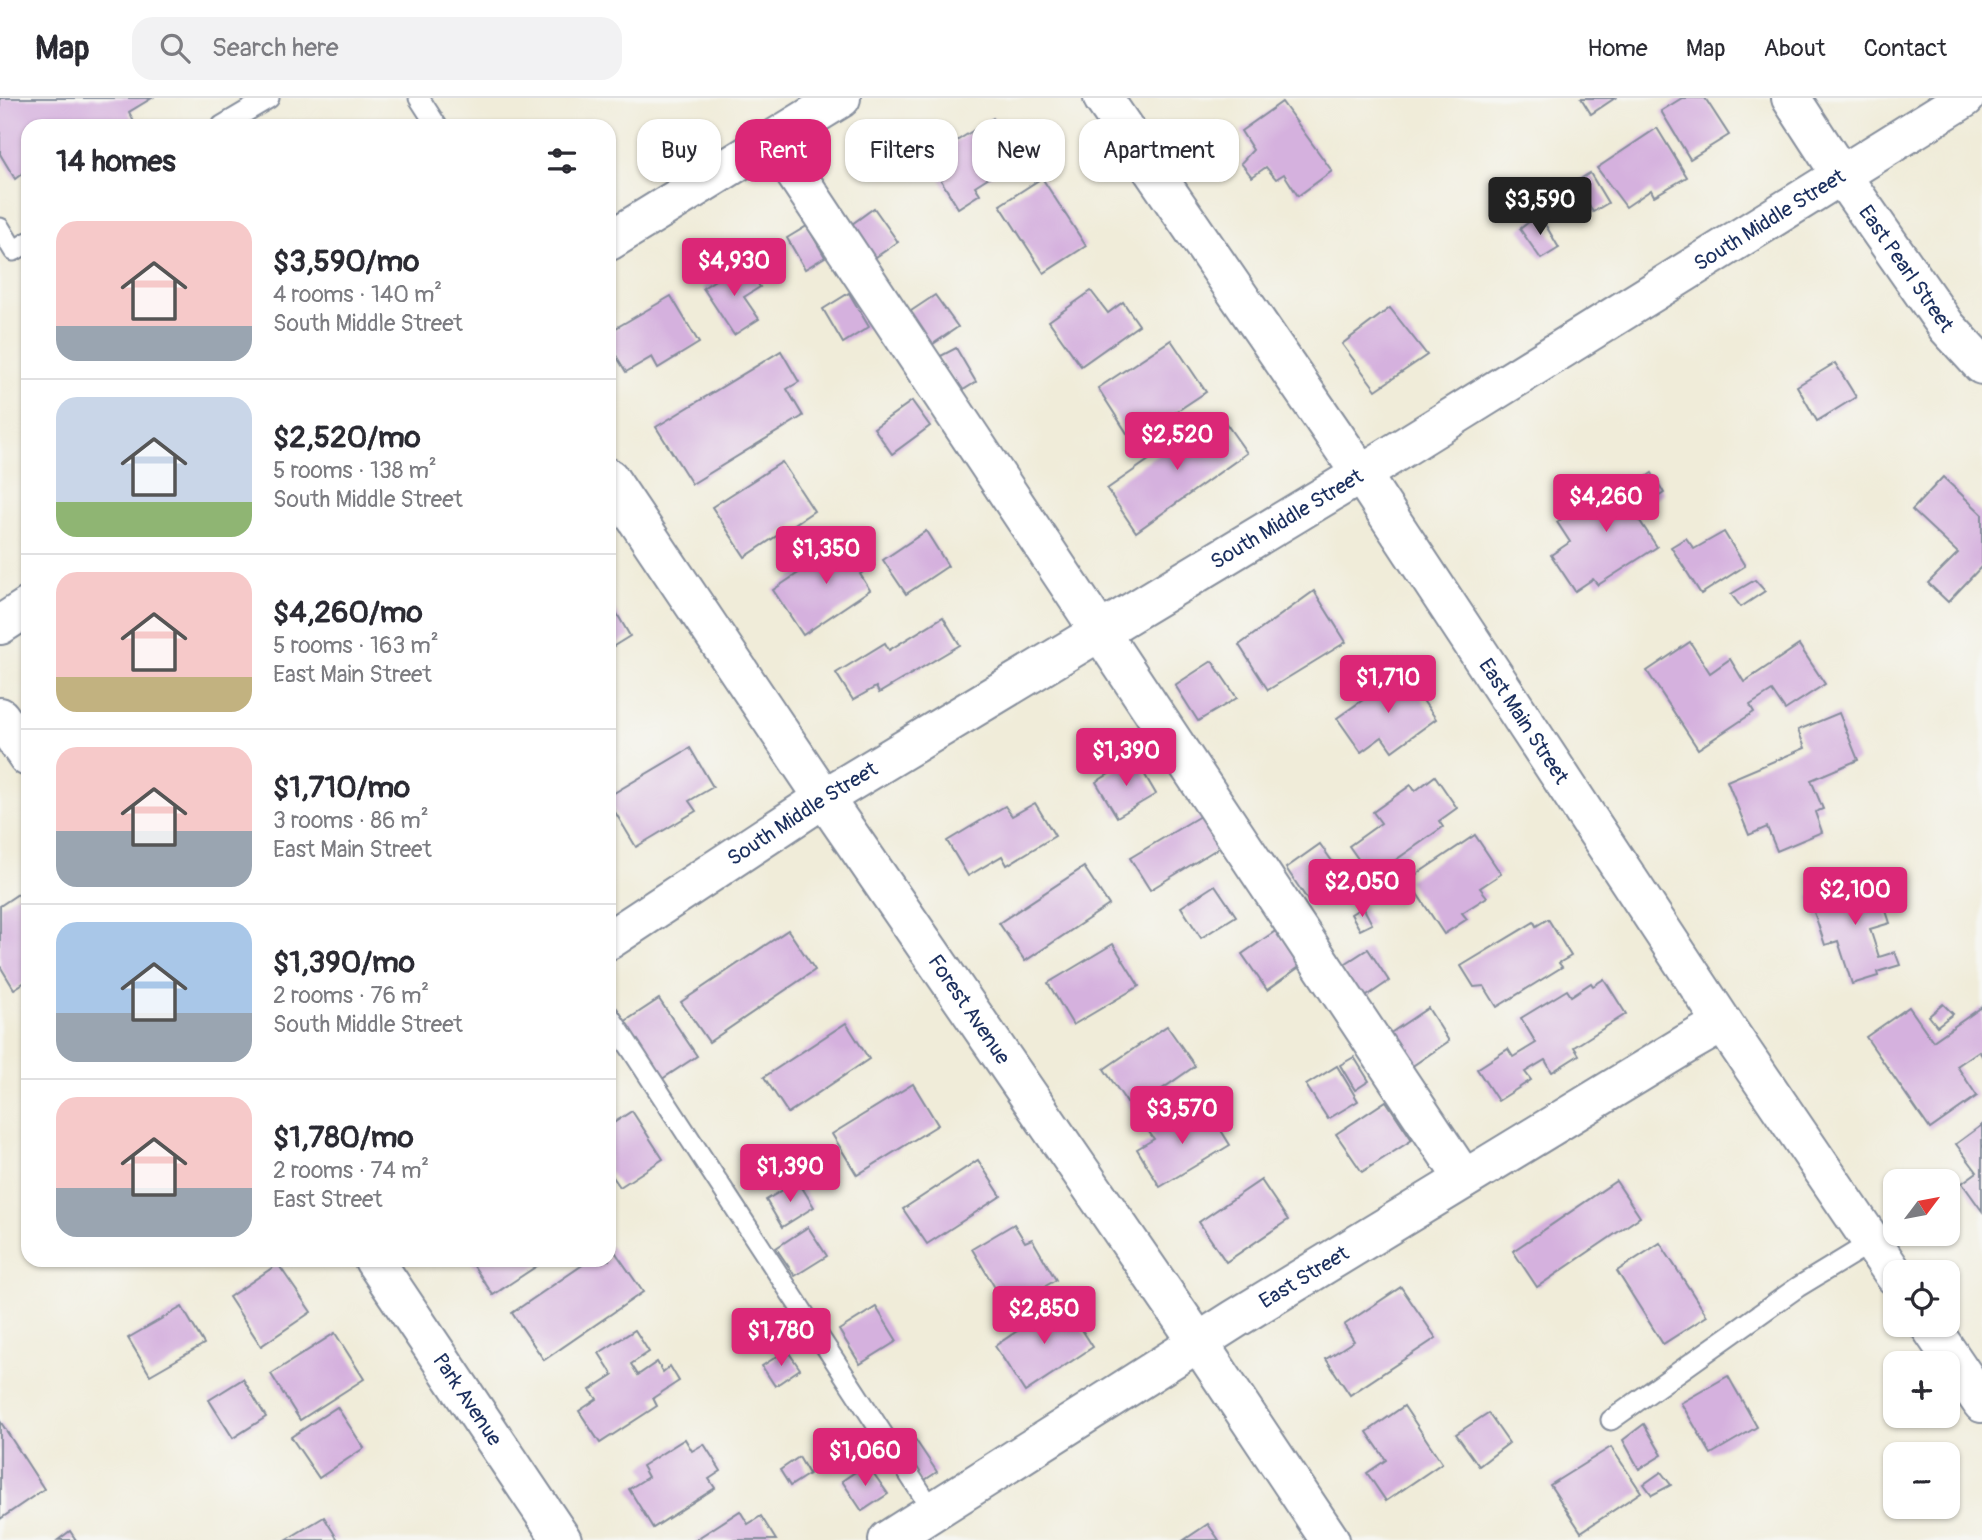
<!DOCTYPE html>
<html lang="en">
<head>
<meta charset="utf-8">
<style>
	:root { --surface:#fff; --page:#f2f2f3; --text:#2b2b33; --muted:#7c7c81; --line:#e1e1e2; --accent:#db2777 }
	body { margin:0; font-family:Pangolin,sans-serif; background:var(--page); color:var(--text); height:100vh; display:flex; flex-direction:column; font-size:26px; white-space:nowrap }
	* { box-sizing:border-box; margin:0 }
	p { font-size:23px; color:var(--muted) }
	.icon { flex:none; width:38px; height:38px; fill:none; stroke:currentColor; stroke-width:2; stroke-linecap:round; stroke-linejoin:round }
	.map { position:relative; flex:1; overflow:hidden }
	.sheet { position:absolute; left:21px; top:21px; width:595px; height:1148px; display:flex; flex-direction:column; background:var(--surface); border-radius:21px; box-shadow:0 2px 5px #0004 }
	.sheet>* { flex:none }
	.top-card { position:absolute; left:637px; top:21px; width:665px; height:63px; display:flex; gap:14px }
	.needle { width:46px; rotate:58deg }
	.fabs { position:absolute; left:1883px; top:1071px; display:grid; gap:14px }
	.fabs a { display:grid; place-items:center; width:77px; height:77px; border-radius:14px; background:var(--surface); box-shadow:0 2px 5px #0004; font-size:35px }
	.price { position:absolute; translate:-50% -60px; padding:0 16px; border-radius:7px; background:var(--accent); color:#fff; font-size:23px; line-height:46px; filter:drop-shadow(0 2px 4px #0008) }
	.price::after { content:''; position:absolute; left:50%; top:42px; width:21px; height:16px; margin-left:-10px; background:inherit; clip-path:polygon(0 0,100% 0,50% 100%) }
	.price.current { background:#222; color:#fff }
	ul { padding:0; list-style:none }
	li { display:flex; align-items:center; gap:21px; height:175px; padding:0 35px }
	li+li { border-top:2px solid var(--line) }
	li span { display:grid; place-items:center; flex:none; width:196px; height:140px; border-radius:21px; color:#555 }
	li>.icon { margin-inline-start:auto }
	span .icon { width:84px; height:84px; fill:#fffc; stroke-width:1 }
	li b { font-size:30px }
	h2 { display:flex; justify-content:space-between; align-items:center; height:84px; padding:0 35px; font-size:30px }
	.chip { padding:0 24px; border-radius:21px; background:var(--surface); box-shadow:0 2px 5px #0004; font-size:24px; line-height:63px }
	.chip.current { background:var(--accent); color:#fff }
	header { display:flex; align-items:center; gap:42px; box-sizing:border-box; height:98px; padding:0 35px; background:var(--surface); border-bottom:2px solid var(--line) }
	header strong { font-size:33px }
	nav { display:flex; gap:38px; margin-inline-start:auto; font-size:24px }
	.search { width:490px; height:63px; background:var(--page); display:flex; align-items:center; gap:18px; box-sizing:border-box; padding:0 24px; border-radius:21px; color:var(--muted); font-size:26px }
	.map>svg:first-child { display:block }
	.building { fill:#d5b1de }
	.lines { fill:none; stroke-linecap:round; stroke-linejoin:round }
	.lane-casing { stroke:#868e9c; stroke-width:23 }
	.street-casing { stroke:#868e9c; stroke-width:42 }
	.secondary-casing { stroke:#868e9c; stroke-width:42 }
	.lane { stroke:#fff; stroke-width:19 }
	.street { stroke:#fff; stroke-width:38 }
	.secondary { stroke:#fff; stroke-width:38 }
	.labels { text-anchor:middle; stroke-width:5; stroke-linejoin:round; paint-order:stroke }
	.street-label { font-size:21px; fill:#1b2f5e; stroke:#f6f6f2 }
</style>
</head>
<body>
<header>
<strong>Map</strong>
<div class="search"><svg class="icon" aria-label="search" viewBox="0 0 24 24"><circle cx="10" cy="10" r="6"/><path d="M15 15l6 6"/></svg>Search here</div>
<nav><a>Home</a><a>Map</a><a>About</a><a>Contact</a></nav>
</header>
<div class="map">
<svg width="1982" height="1442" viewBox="0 0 1982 1442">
	<rect width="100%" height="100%" fill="#f6f6f2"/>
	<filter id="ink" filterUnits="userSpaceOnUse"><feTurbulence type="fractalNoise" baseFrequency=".0143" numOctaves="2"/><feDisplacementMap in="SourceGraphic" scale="14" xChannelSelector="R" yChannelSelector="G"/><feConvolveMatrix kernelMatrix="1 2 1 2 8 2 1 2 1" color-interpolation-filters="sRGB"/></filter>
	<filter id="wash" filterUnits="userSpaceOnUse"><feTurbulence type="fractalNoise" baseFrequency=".00686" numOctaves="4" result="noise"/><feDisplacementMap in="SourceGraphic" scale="28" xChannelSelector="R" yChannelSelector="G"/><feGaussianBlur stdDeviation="1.57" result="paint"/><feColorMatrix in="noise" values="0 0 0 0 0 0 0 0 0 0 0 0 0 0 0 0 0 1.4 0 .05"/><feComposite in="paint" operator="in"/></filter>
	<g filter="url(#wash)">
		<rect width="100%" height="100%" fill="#f0ecd9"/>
		<g id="blocks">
			<!-- building -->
			<g class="building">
				<path d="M0,0h152l-23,14 7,14h-108v43l-13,10 -15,-25z"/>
				<path d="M1581,0h34l-24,16z"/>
				<path d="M1682,0h23l24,37 -39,24 -29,-48z"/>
				<path d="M1282,4l50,69 -34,25 -14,-22 -8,5 -10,-12 -14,10 -11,-14 12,-13 -12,-19z"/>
				<path d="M993,20l8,12 3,-2 18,28 -47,30 5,8 -22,14 -30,-49z"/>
				<path d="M1657,30l30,49 -33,19 -3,-6 -25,17 -29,-39z"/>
				<path d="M1590,75l18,30 -15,9 -19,-29z"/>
				<path d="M1042,80l44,68 -42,27 -44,-68z"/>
				<path d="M874,110l24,34 -28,19 -22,-34z"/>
				<path d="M1539,116l20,34 -18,11 -21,-30z"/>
				<path d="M807,128l18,31 -20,12 -18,-31z"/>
				<path d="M743,164l17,25 -16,10 15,22 -25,16 -31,-47z"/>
				<path d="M1091,193l17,22 15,-11 16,23 -58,41 -32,-45z"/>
				<path d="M849,195l20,34 -26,16 -20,-34z"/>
				<path d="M935,197l23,32 -31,21 -22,-33z"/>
				<path d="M671,198l28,47 -41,25 -6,-11 -26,15 -17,-28v-12z"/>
				<path d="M1390,210l37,47 -51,35 -34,-46z"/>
				<path d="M1171,242l35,52 -74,49 -34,-53z"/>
				<path d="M956,250l20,34 -16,10 -21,-35z"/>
				<path d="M781,253l18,31 -12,7 16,27 -111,68 -36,-57z"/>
				<path d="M1835,265l21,34 -39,24 -20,-35z"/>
				<path d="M912,303l18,25 -38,28 -18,-26z"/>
				<path d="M1218,314l29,41 -111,79 -29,-43z"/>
				<path d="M782,364l32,49 -69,46 -33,-50z"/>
				<path d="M1652,375l12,20 -30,19 23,35 -59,38 -5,-6 -18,12 -24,-36 19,-13 -13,-20 58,-38 7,9z"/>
				<path d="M1943,379l39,37v52l-34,36 -20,-19 30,-30 -46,-43z"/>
				<path d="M926,433l22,35 -42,28 -23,-34z"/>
				<path d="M1724,434l21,34 -44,28 -30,-47 15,-9 8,11z"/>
				<path d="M854,438l20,29 -14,9 10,16 -67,45 -30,-45z"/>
				<path d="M1755,482l10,11 -24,16 -10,-13z"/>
				<path d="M1314,493l32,51 -78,48 -29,-45z"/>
				<path d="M609,502l21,36 -21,13z"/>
				<path d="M943,519l17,28 -81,48 -3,-6 -23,13 -17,-27 49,-30 4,7z"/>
				<path d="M1690,544l20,31 20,-14 14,23 55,-37 26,39 -40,26 -13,-19 -22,14 4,7 -56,37 -51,-78z"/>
				<path d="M1212,563l25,37 -39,23 -23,-36z"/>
				<path d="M1403,574l33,47 -44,32 -10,-14 -21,15 -24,-34z"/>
				<path d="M1839,615l19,47 -47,20 12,29 -8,3 7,20 -45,19 -10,-24 -18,8 -22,-54 78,-33 -7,-18z"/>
				<path d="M690,650l23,39 -24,14 7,10 -60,36 -27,-45v-6z"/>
				<path d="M1135,660l21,36 -39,23 -21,-35z"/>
				<path d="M1435,678l22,32 -18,13 4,6 -72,50 -22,-31 32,-23 -8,-11 38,-27 4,6z"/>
				<path d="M1035,705l20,33 -48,29 -5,-9 -34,20 -21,-35 58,-35 7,10z"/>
				<path d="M1200,718l20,31 -70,43 -20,-32z"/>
				<path d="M1475,737l26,39 -21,14 7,9 -25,16 5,6 -23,15 -36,-54z"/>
				<path d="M1320,746l26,37 -35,24 -25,-37z"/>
				<path d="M1084,769l25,38 -84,56 -26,-38z"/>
				<path d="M1875,779l15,46 -20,6 9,28 16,-5 5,13 -23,7 1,4 -26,8 -14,-43 -13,4 -16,-48z"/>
				<path d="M1215,787l21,31 -35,22 -20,-31z"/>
				<path d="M18,796l10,16v70l-14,9 -14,-23v-60z"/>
				<path d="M1363,809l9,17 -12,6 -9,-16z"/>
				<path d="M1548,821l23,37 -12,7 3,4 -65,40 -13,-21 -10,1 -13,-21 73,-44 2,4z"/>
				<path d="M788,832l27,40 -106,72 -28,-40z"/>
				<path d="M1277,832l25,35 -35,25 -25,-36z"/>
				<path d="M1113,846l26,42 -66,39 -25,-42z"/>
				<path d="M1368,851l21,32 -28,19 -21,-33z"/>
				<path d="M1604,881l22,35 -52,33 5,8 -27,17 -7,-12 -20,12 6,8 -33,21 -21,-32 31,-20 5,8 23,-14 -15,-25 46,-28 4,6 20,-13 2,3z"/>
				<path d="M659,901l38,57 -38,25 -38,-57z"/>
				<path d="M1943,906l10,10 -16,12 -8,-10z"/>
				<path d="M1909,909l24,34 49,-34v49l-3,-5 -22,15 20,30 -47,33 -64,-92z"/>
				<path d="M1428,910l21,33 -38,26 -22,-33z"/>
				<path d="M846,925l23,36 -81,54 -24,-36z"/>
				<path d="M1167,928l28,40 -63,44 -28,-41z"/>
				<path d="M1354,959l15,24 -14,9 -15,-25z"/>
				<path d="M1337,968l21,35 -30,18 -22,-34z"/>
				<path d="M913,986l25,41 -81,50 -25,-41z"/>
				<path d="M1386,1003l26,39 -50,32 -26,-38z"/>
				<path d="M632,1013l31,48 -43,28 -11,-16v-45z"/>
				<path d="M1209,1013l21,34 -70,42 -23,-38 17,-10 -5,-7 32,-19 7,12z"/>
				<path d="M1982,1027v86l-20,-28 15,-11 -21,-28z"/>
				<path d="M978,1062l23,36 -74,48 -24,-35z"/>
				<path d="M1261,1082l27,40 -62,42 -27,-40z"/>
				<path d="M798,1083l16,26 -32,20 -16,-27z"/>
				<path d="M1616,1083l24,36 -103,70 -24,-36z"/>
				<path d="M1014,1126l11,18 7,-3 24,41 -49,28 -35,-59z"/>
				<path d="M808,1129l19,29 -32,20 -19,-28z"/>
				<path d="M1660,1145l47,73 -44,28 -46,-73z"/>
				<path d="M611,1148l32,46 -99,68 -32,-47 78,-53h19v-13z"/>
				<path d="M470,1162h76l-53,35z"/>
				<path d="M278,1166l33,48 -50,34 -32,-49z"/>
				<path d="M1401,1189l35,51 -86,57 -24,-36 28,-18 -10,-16z"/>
				<path d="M1063,1202l30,47 -68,45 -30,-46z"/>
				<path d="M182,1209l22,37 -54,31 -22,-37z"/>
				<path d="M876,1209l21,34 -37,23 -21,-34z"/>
				<path d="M635,1232l14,22 -18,12 7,11 19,-13 6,10 7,-6 9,15 -26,17 4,8 -57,37 -21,-32 18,-12 -7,-9 23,-15 -14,-22z"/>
				<path d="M335,1235l29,46 -64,41 -29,-46z"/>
				<path d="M787,1252l13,19 -25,17 -13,-20z"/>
				<path d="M1728,1278l29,51 -46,27 -30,-51z"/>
				<path d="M243,1281l23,38 -33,21 -24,-38z"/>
				<path d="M1404,1308l38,57 -56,38 -19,-28 19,-13 -19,-28z"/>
				<path d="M337,1309l27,41 -45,30 -28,-41z"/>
				<path d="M1488,1315l21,30 -30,23 -23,-32z"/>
				<path d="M0,1323l44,68 -44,30z"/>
				<path d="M1644,1326l18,31 -23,14 -16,-29z"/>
				<path d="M839,1333l16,25 -19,13 -17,-25z"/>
				<path d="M685,1341l7,12 12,-7 17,27 -12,8 6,9 -62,40 -24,-39 19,-12 -6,-11z"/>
				<path d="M915,1341l22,33 -17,11 -22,-33z"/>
				<path d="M1611,1349l30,45 -60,40 -31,-47z"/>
				<path d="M799,1359l10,17 -19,12 -10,-16z"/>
				<path d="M867,1366l21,30 -26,17 -20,-30z"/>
				<path d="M1661,1374l10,13 -19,10 -8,-11z"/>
				<path d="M740,1413l8,13 13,-8 15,24h-81z"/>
				<path d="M324,1419l14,23h-52z"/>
				<path d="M1208,1426l11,16h-35z"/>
				<path d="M70,1433l6,9h-18z"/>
			</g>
		</g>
	</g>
	<g filter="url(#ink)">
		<use href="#blocks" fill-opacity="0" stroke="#868e9c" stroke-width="2"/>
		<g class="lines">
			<defs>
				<g id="lane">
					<path d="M419,0l18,28"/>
					<path d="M222,28l47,-28"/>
					<path d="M0,130l14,23 14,-9"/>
					<path d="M609,917l324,496"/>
					<path d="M1611,1322l187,-133 74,-45"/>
				</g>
				<g id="street">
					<path id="s1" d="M1791,0l50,77 106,152 35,38"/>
					<path d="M773,42l691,1039"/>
					<path d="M609,143l232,-143"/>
					<path id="s2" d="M609,380l215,320 374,544 132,198"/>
					<path d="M0,527l28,-18"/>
					<path d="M0,619l28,40"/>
					<path id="s3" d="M609,842l215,-142 537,-324"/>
					<path id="s4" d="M374,1162l188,280"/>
					<path id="s5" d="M888,1442l347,-221 453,-276 35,-20"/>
				</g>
				<g id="secondary">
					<path id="s6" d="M1103,0l258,376 362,549 172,253"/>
					<path id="s7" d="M1361,376l604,-376"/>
					<path d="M1929,1227l53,78"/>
				</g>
			</defs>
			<!-- lane casing -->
			<use href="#lane" class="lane-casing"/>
			<!-- street casing -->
			<use href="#street" class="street-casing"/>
			<!-- secondary casing -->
			<use href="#secondary" class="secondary-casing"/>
			<!-- lane -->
			<use href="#lane" class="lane"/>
			<!-- street -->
			<use href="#street" class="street"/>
			<!-- secondary -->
			<use href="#secondary" class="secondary"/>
		</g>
	</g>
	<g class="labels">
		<!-- street labels -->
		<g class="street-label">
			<text dy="7" stroke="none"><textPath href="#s7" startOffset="481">South Middle Street</textPath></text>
			<text dy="7" stroke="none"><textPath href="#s1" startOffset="206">East Pearl Street</textPath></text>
			<text dy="7" stroke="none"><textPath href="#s3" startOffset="798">South Middle Street</textPath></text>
			<text dy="7" stroke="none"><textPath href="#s6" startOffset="752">East Main Street</textPath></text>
			<text dy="7" stroke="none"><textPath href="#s3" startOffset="231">South Middle Street</textPath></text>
			<text dy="7" stroke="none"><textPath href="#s2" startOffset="642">Forest Avenue</textPath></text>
			<text dy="7" stroke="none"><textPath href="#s5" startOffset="492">East Street</textPath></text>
			<text dy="7" stroke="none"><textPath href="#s4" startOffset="168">Park Avenue</textPath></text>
		</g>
	</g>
</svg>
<div class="fabs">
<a><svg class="needle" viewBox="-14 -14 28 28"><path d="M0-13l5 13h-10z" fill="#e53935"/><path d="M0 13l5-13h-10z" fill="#7c7c81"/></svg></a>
<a><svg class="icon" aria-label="locate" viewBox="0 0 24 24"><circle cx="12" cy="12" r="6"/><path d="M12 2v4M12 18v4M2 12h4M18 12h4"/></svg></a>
<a>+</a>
<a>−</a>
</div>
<b class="price current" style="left:1540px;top:139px">$3,590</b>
<b class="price" style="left:734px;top:200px">$4,930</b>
<b class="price" style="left:1177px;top:374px">$2,520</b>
<b class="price" style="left:1606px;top:436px">$4,260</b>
<b class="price" style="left:826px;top:488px">$1,350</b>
<b class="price" style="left:1388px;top:617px">$1,710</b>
<b class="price" style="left:1126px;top:690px">$1,390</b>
<b class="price" style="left:1362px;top:821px">$2,050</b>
<b class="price" style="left:1855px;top:829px">$2,100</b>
<b class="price" style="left:1182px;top:1048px">$3,570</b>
<b class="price" style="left:790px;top:1106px">$1,390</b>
<b class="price" style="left:1044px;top:1248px">$2,850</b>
<b class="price" style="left:781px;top:1270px">$1,780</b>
<b class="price" style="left:865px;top:1390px">$1,060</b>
<div class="top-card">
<a class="chip">Buy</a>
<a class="chip current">Rent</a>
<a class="chip">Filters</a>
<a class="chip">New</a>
<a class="chip">Apartment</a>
</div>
<section class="sheet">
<h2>14 homes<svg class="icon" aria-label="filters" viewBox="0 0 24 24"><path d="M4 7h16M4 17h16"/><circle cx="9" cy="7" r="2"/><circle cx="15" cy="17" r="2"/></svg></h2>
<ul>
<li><span style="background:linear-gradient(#f6c9c9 75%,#9aa5b1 0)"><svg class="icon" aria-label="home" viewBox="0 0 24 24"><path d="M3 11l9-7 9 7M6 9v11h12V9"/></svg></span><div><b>$3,590/mo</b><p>4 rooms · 140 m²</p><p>South Middle Street</p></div></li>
<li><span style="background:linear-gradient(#c9d6e8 75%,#8fb573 0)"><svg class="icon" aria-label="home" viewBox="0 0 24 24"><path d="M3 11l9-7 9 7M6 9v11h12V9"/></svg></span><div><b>$2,520/mo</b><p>5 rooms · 138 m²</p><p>South Middle Street</p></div></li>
<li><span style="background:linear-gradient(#f6c9c9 75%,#c2b280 0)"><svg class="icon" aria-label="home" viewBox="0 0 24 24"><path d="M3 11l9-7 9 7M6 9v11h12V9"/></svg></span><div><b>$4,260/mo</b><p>5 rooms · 163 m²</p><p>East Main Street</p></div></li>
<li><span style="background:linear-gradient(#f6c9c9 60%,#9aa5b1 0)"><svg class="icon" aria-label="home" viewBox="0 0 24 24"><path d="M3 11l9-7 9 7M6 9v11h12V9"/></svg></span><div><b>$1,710/mo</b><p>3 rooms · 86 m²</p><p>East Main Street</p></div></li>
<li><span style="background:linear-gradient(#a9c7e8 65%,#9aa5b1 0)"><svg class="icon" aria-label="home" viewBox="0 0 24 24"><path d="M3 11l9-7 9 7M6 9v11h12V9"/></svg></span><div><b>$1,390/mo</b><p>2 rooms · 76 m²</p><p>South Middle Street</p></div></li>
<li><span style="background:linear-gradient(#f6c9c9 65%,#9aa5b1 0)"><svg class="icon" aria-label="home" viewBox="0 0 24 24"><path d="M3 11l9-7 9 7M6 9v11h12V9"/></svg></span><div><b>$1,780/mo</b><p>2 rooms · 74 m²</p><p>East Street</p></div></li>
</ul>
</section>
</div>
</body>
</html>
